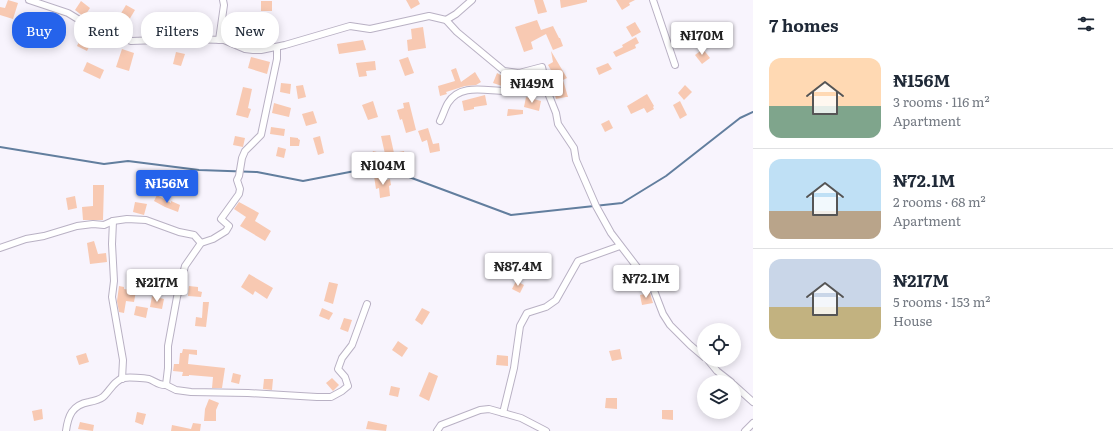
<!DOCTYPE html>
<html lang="en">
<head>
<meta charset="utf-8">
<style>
	:root { --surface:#fff; --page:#f6f6f7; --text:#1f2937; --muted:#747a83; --line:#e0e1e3; --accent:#2563eb }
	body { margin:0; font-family:Literata,serif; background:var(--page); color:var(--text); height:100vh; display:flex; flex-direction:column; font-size:15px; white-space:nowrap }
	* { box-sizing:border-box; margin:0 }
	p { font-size:13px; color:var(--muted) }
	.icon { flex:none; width:22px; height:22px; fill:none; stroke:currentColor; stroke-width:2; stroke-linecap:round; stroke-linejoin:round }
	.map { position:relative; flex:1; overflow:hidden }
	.sheet { display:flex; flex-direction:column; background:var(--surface); width:360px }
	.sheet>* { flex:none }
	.banner { position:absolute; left:12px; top:12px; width:380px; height:36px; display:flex; gap:8px }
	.tools { position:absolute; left:697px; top:323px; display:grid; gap:8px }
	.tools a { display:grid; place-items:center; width:44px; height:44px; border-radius:50%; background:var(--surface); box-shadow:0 2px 10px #0003; font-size:20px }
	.price { position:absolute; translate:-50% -34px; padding:0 9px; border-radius:4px; background:#fff; color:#222; font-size:13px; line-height:26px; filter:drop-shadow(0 1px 2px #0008) }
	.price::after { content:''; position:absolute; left:50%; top:24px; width:12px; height:9px; margin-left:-6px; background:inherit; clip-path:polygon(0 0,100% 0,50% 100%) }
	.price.on { background:var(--accent); color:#fff }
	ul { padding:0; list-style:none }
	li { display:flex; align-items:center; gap:12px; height:100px; padding:0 16px }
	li+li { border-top:1px solid var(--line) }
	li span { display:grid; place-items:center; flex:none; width:112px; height:80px; border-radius:12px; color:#555 }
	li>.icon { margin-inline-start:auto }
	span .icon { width:48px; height:48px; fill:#fffc; stroke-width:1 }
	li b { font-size:17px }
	h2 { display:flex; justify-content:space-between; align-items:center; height:48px; padding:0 16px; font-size:17px }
	.pill { padding:0 14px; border-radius:16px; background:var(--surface); box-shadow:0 2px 10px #0003; font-size:14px; line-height:36px }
	.pill.on { background:var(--accent); color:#fff }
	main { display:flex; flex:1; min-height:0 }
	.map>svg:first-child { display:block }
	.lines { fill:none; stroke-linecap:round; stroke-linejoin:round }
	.stream { stroke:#627e9e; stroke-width:2 }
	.building { fill:#f8c9b2 }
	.street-casing { stroke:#b9b1c4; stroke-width:8 }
	.street { stroke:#fff; stroke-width:6 }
</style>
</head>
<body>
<main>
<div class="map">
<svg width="753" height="431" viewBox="0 0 753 431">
	<rect width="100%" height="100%" fill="#f8f4fd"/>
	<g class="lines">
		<!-- stream -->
		<path class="stream" d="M0,147l104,17 24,-3 71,9 58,2 46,9 57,-11 41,4 110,41 111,-12 44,-27 74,-58 13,-6"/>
	</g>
	<!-- building -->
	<g class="building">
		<path d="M8,0l10,3 -5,16 -13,-4v-8l5,1z"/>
		<path d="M406,0h12l2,4 -9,5z"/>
		<path d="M534,0h9l4,12 -9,2z"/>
		<path d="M560,0h27v2l-26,6z"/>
		<path d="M616,0h19l-6,3 1,2 -8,5z"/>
		<path d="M81,1l9,7 -6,9 -9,-7z"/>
		<rect x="261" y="1" width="11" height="10"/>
		<path d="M126,5l9,5 -6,10 -9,-5z"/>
		<path d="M245,15l10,2 -4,19 -10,-2z"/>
		<path d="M107,16l10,3 -3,8 -9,-3z"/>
		<path d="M30,18l24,9 -4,9h-1l-5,9 -5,-3 5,-8 -16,-7 2,-4 -2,-1z"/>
		<path d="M537,20l4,10 12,-4 6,12h1l3,8 -10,4 -7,-16 -15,8 2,7 -9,3 -9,-25z"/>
		<path d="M635,22l6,10 -9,5 -6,-10z"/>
		<path d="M423,27l3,21 -18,3 -1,-11 5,-1 -1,-10z"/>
		<path d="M82,35l10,5 -5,11 -10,-5z"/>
		<path d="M636,37l3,6 -4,2 1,3 -20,9 -3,-5 10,-5 -1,-2z"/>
		<path d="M363,40l3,10 -27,4 -2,-10z"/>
		<path d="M122,49l12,4 -5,18 -13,-4z"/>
		<path d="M703,49l7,9 -8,6 -7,-9z"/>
		<path d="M551,51l16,27 -4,2 5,17h-2l-10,2 -3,-11 7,-2 -12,-21 5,-3z"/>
		<path d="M176,52l9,2 -4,12 -8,-2z"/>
		<path d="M251,57l19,5 -3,12 -19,-6z"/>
		<path d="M408,57l6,16 -9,3 -6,-16z"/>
		<path d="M375,61l1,9 -10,1 1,5 -8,1 -3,-14z"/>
		<path d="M87,62l17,8 -4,9 -17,-8z"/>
		<path d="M608,63l4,6 -13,6 -3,-7z"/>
		<path d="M456,68l5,14 14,-10 6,10 -5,3 -11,1 -19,6 1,2 -7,2 -2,-10 17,-5 -4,-11z"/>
		<path d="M497,73l9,5 -4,8 -9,-3z"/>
		<path d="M281,83l10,1 -1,10 -10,-2z"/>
		<path d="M303,85l3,12 -8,2 -2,-13z"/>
		<path d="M685,85l7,7 -8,8 -6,-7z"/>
		<path d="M243,87l9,2 -4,19 3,1 -3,9 -12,-3z"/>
		<path d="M647,94l7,12 -1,1 1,2 -7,4 -3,-5 -13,6 -4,-8z"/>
		<path d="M485,95l2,10 -13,2v2l-10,2 -2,-10z"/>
		<path d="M526,97l15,4 -2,10 -15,-4z"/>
		<path d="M373,101l5,16 -10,3 -6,-15z"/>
		<path d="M680,101l7,14 -7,4 -7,-14z"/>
		<path d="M409,102l7,28 -10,3 -4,-14 -2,1 -3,-10 7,-2 -1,-5z"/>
		<path d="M274,103l17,5 -2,9 -17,-4z"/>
		<path d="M508,109l15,1v4l-16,2z"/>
		<path d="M313,111l4,12 -11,3 -4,-12z"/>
		<path d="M609,120l4,8 -8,4 -4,-8z"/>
		<path d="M271,127l14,2 -1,7 -14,-2z"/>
		<path d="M428,128l5,16 6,-1 1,8 -10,2 -3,-13 -5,2 -4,-11z"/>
		<path d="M390,135l4,18 10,-2 1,6 -9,2v4l-9,1 -18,-4v4h-10v-10h13l1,-3 12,3 -4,-18z"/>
		<path d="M235,136l10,2 -2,9 -10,-2z"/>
		<path d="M320,136l4,17 -6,2 -5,-17z"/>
		<path d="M290,137l8,1v1l2,1 -1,6h-9z"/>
		<path d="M278,147l8,2 -2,9 -8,-2z"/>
		<rect x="157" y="172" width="11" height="9"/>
		<path d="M383,175l1,6 6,-2 1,6 -2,1 1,10 -10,2 -1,-10 -3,1 -2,-13z"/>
		<path d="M93,185h11l-1,35h-20l-1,-13 11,-1z"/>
		<path d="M157,195l14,8v-2l9,4 -2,7 -13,-5 -11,-6z"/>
		<path d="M75,196l2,12 -9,2 -2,-12z"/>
		<path d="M135,202l12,2 -3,11 -11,-3z"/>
		<path d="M239,202l20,11 -4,8 16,10 -6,10 -25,-15 6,-9 -12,-8z"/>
		<path d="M94,241l4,13 8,-1 1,9 -17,2 -3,-21z"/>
		<path d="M249,274l24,14 -6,11 -12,-8 -2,4 -12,-8z"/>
		<path d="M636,280l2,8 -10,3 -3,-8z"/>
		<path d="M516,281l8,4 -4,8 -8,-4z"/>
		<path d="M329,282l9,2 -5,20 -9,-3z"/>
		<path d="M119,286l5,1v2l12,2 -2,11 -8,-1 -2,12 -5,-1 -2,-11z"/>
		<path d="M189,286l9,1v4l4,1 -1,5 -13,-1z"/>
		<path d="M650,293l3,10 -11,2 -2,-10z"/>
		<path d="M152,296l12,3 -2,10 -12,-2z"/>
		<path d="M203,302h6l-3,25 -11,-1 1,-9 6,1z"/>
		<path d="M136,306l12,2 -2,10 -12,-3z"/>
		<path d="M322,308l11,5 -4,7 -10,-4z"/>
		<path d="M422,308l8,4 -8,13 -7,-5z"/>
		<path d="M344,318l8,2 -4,12 -8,-3z"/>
		<path d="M398,341l10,7 -6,9 -10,-7z"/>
		<path d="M183,349l14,1v5l-8,-1 -1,10 37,4 -3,20h-10l1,-11 -24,-2v1h-7l1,-4 -10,-1 1,-7h5l1,-11h2z"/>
		<path d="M620,349l2,10 -10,2 -3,-10z"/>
		<path d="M86,353l3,9 -10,3 -3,-9z"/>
		<path d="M497,355l11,1v10l-12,-1z"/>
		<path d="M429,372l9,4 -9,25 -10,-5z"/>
		<path d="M233,373l8,2 -2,9 -8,-2z"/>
		<path d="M332,378l7,7 -6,6 -7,-8z"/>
		<path d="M264,379h9l-1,11 -9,-1z"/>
		<path d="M391,386l9,2 -2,9 -9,-2z"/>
		<path d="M606,398h11v11l-12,-1z"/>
		<path d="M209,399l10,4 -3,7v11h-12l1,-12z"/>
		<path d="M42,409l1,10 -9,2 -2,-10z"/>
		<path d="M662,410h11v10l-11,-1z"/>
		<path d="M137,412l9,2 -3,11 -8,-3z"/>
		<path d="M368,421l19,4 -1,6 -20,-2z"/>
		<path d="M80,422l14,3 -1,6 -15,-2z"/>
		<path d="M193,423l8,1 -1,7h-29l1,-6 19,4z"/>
	</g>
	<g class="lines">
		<defs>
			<g id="street">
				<path d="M29,0l39,13 18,11 45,17 57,-2 36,1 21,9 8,1h8l24,-5 65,-19 20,3 59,-13 17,4 11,12 47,39 15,2 23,-6 6,26 8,20 2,11 16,24 2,12 20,46 15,27 42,55 10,26 7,11 20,20 14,12"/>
				<path d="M653,0l22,65"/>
				<path d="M446,20l10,-6 16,-14"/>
				<path d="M219,40l5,-35 -1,-5"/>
				<path d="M440,121c3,-6 5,-13 8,-18 12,-20 38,-12 57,-12l14,-18"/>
				<path d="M113,221l-1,23 2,37 -2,16 11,63 -1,19"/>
				<path d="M0,248l26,-9 18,-3 33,-10 16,-2 11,1 9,-4 14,-2 19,1 33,12 15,3 7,8"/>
				<path d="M708,360l9,11 14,11"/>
				<path d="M166,385l10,5 15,2 57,1 69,4h14l11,-6 6,-5 -3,-9 -7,-8 4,-11 10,-13 15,-41"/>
				<path d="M734,385l19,17"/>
				<path d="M503,413l11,-45 6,-42 7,-13 19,-6 10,-7 22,-39 42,-15"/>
				<path d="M66,431c2,-15 6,-26 23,-29 5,-1 10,-2 14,-5 7,-6 11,-17 21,-19 4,-1 20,0 25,1 6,2 10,7 17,6l2,-17v-22l9,-49 8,-31 16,-23 12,-4 13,-8 3,-5 -8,-7 18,-25 1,-5 -3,-9 2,-4 3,-18 3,-7 16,-16 16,-76v-12"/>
				<path d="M437,431l4,-6 39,-15 9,-1 32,9 25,13"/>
				<path d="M745,431l8,-8"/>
			</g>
		</defs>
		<!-- street casing -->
		<use href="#street" class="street-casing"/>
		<!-- street -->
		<use href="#street" class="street"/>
	</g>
</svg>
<div class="tools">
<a><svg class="icon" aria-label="locate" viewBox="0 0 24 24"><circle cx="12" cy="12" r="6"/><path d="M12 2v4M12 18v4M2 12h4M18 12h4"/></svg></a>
<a><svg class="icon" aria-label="layers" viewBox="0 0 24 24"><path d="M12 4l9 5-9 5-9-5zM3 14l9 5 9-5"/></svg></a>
</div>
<b class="price" style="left:702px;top:56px">₦170M</b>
<b class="price" style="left:532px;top:104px">₦149M</b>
<b class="price" style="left:383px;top:186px">₦104M</b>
<b class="price on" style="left:167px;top:204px">₦156M</b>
<b class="price" style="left:518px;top:287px">₦87.4M</b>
<b class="price" style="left:646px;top:299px">₦72.1M</b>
<b class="price" style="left:157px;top:303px">₦217M</b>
<div class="banner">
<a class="pill on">Buy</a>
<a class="pill">Rent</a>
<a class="pill">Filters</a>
<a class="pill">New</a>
</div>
</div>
<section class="sheet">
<h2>7 homes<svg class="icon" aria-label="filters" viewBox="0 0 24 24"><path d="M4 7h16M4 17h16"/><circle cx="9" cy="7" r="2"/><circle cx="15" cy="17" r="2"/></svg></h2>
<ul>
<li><span style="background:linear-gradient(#ffd9b3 60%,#7fa58c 0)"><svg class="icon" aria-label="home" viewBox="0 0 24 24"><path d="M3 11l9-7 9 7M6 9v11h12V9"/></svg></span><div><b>₦156M</b><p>3 rooms · 116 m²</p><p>Apartment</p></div></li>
<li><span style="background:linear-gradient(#bfe0f5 65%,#b9a48a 0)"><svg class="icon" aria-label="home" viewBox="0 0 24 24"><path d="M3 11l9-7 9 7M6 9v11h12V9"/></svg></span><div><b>₦72.1M</b><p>2 rooms · 68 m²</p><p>Apartment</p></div></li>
<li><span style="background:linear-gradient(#c9d6e8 60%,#c2b280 0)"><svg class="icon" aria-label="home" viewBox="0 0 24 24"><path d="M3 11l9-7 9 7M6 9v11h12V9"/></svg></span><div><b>₦217M</b><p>5 rooms · 153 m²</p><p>House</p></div></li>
</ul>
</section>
</main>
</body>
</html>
